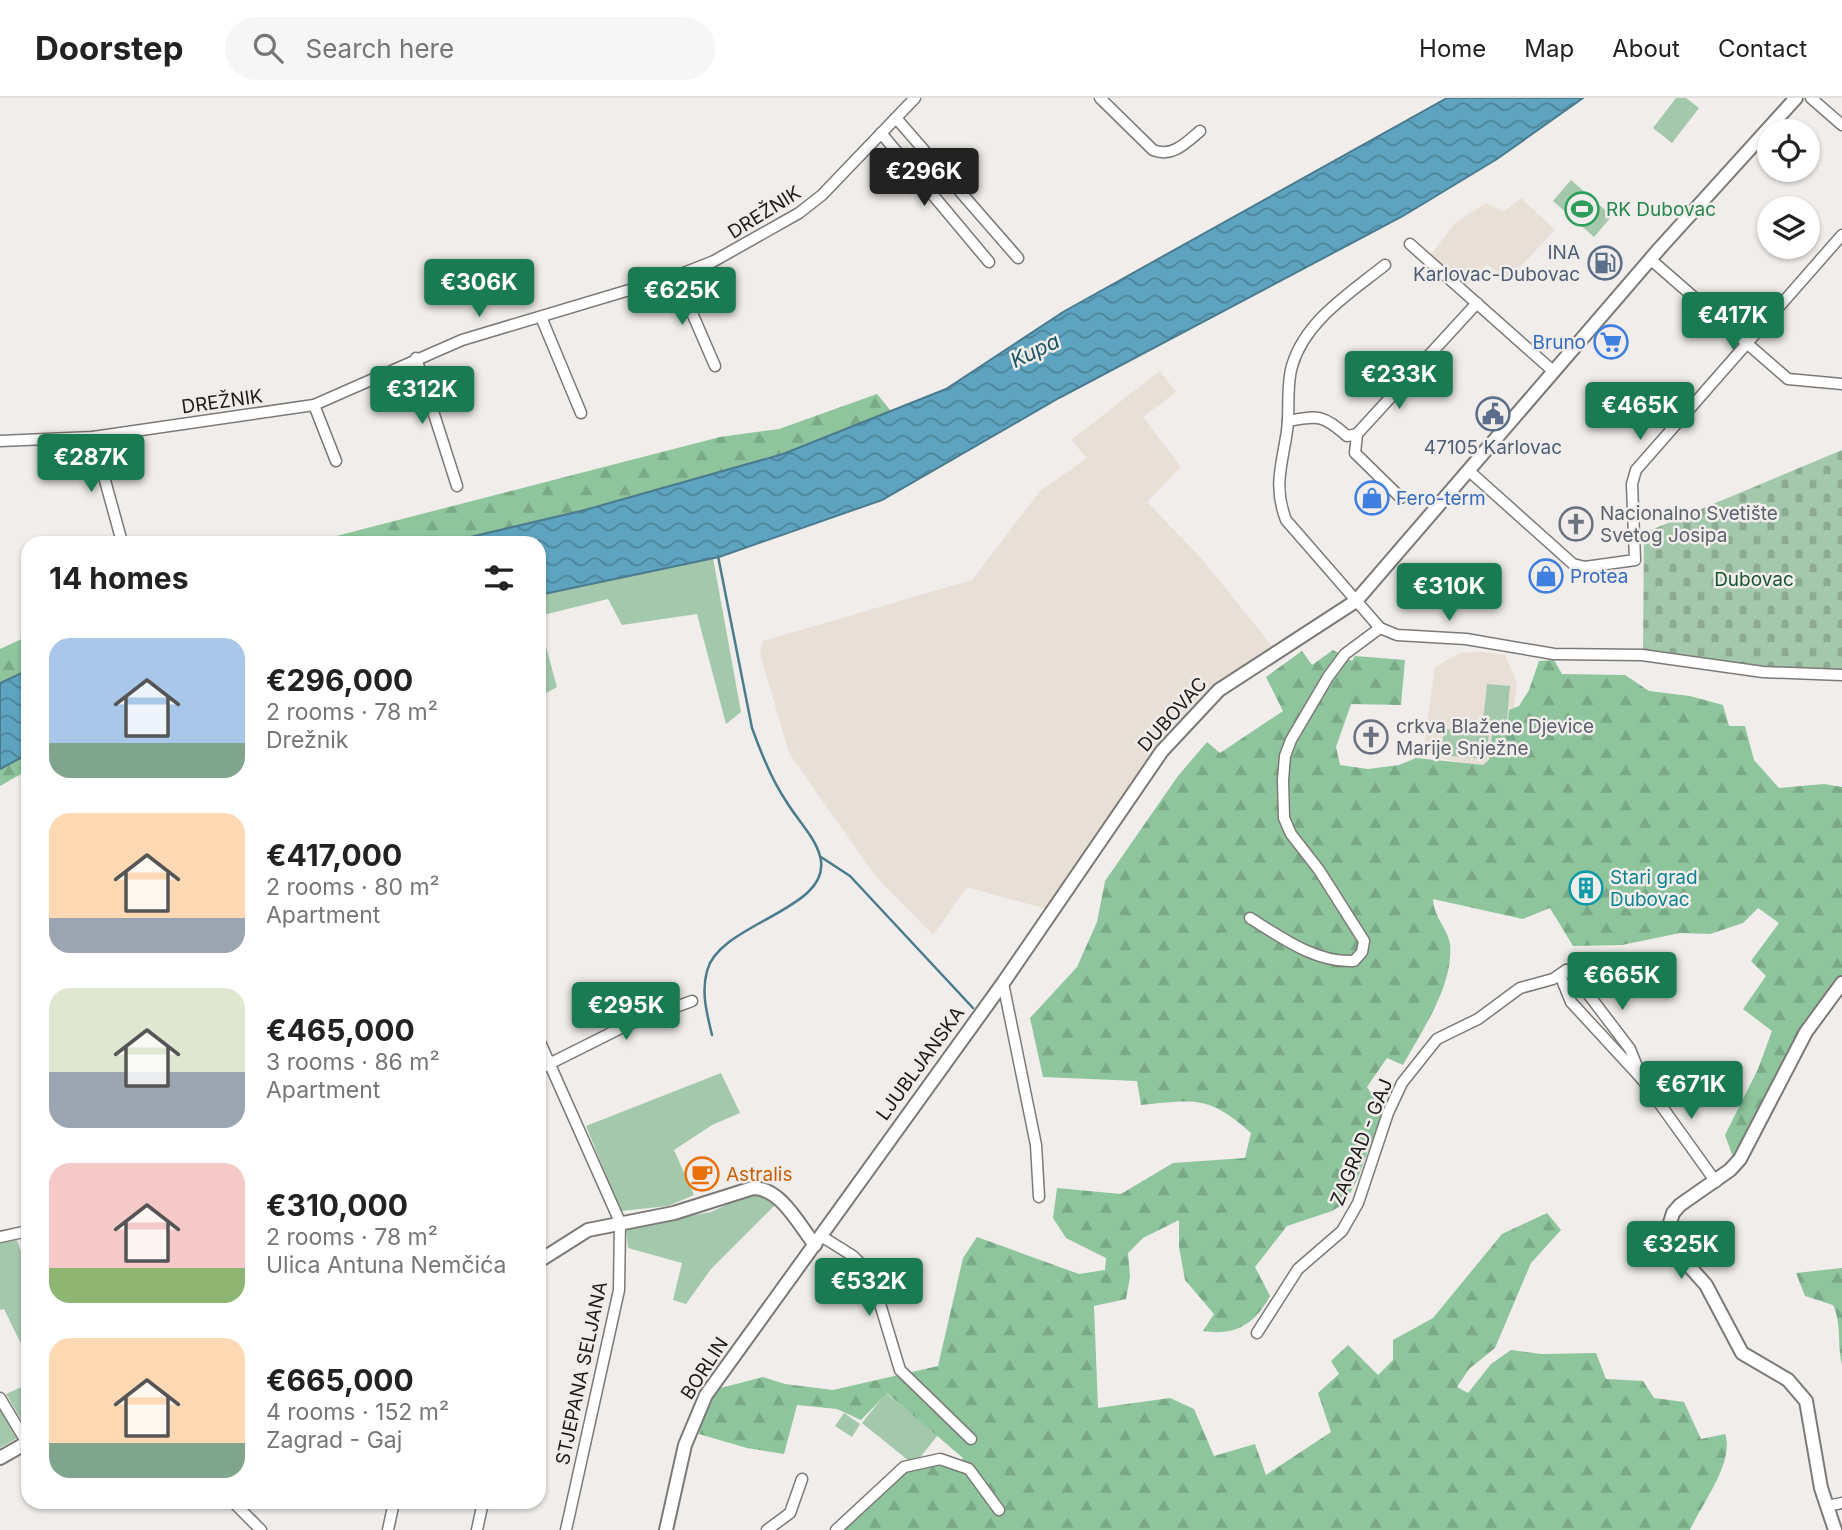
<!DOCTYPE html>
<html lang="en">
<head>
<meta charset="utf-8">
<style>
	:root { --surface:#fff; --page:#f6f6f6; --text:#222; --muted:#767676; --line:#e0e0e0; --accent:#1a7b52 }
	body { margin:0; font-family:Inter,sans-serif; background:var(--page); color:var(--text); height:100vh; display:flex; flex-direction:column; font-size:26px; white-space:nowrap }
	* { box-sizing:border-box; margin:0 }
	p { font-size:23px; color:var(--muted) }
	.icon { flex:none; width:38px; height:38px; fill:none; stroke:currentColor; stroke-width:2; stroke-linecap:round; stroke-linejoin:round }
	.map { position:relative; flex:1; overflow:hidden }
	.sheet { position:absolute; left:21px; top:438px; width:525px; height:973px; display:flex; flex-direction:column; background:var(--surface); border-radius:21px; box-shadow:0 2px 5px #0004 }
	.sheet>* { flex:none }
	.controls { position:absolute; left:1757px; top:21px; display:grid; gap:14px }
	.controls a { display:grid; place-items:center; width:63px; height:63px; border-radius:50%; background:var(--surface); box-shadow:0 2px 5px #0004; font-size:35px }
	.price { position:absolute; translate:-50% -60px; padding:0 16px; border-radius:7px; background:var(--accent); color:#fff; font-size:23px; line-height:46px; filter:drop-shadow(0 2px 4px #0008) }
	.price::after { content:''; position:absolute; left:50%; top:42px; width:21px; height:16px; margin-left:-10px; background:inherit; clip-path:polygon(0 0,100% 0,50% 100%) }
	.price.selected { background:#222; color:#fff }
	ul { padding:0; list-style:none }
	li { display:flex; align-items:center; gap:21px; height:175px; padding:0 28px }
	li span { display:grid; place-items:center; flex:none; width:196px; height:140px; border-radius:21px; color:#555 }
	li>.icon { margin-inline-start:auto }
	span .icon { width:84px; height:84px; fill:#fffc; stroke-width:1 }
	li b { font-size:30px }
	h2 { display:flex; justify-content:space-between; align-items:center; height:84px; padding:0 28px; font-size:30px }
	header { display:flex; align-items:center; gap:42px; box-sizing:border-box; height:98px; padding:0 35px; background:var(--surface); border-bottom:2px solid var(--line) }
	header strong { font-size:33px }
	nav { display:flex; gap:38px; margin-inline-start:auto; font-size:24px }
	.search { width:490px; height:63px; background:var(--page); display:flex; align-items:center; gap:18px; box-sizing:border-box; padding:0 24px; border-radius:38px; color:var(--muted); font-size:26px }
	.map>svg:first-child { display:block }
	.built { fill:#e8dfd7 }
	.green { fill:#a4c8ac }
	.forest { fill:url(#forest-firs) }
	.cemetery { fill:url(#cemetery-stones) }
	.water { fill:url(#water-waves); stroke:#4a7b8e; stroke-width:2 }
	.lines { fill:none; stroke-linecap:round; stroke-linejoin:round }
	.stream { stroke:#4a7b8e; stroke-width:2.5 }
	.minor-casing { stroke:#7c7a77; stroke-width:13 }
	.major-casing { stroke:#7c7a77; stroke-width:16 }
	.minor { stroke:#fff; stroke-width:10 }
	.major { stroke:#fff; stroke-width:12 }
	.labels { text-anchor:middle; stroke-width:5; stroke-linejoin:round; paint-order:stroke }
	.leisure-label { font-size:19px; fill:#27864d; stroke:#f0edea; text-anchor:start }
	.street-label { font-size:19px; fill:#1c1c1b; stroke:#f0edea }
	.service-label { font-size:19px; fill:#4e5e75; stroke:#f0edea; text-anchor:end }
	.shop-label { font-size:19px; fill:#366cbe; stroke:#f0edea; text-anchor:start }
	.worship-label { font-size:19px; fill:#5b616d; stroke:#f0edea; text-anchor:start }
	.park-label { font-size:19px; fill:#195630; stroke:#f0edea }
	.culture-label { font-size:19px; fill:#0d838f; stroke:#f0edea; text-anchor:start }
	.food-label { font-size:19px; fill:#c56008; stroke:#f0edea; text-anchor:start }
	.water-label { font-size:21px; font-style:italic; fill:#1b5468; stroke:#f0edea }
</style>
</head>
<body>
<header>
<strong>Doorstep</strong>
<div class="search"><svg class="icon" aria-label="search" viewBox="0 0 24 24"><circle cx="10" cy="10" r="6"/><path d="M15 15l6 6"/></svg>Search here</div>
<nav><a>Home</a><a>Map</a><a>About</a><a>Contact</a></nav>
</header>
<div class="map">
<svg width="1842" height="1432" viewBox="0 0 1842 1432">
	<defs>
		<pattern id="forest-firs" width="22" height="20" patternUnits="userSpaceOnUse" patternTransform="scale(1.75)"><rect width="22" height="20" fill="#8ec59d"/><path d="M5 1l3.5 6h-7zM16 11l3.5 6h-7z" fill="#7aa987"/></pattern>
		<pattern id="cemetery-stones" width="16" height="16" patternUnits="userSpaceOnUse" patternTransform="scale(1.75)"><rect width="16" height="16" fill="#a4c8ac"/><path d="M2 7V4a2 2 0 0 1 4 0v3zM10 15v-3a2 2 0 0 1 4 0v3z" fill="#8dab93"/></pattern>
		<pattern id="water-waves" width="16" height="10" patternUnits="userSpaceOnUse" patternTransform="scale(1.75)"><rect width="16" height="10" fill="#5ea4c0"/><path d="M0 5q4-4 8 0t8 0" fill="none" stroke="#4d859b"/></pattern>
	</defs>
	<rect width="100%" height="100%" fill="#f0edea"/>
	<!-- built -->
	<g class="built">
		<path d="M1521,100l34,32 -47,50 -21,-16 -23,23 -34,-31 25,-33 31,-20 18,9z"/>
		<path d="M1160,273l16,21 -33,25 38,50 -34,35 54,56 71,88 -56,39 -166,225 -83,-23 -34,48 -57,-58 -87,-124 -29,-100 3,-12 209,-61 68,-89 47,-33 -16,-18z"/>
		<path d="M1483,554l22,3 12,28 -9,69 -15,18 -70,-16 12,-87 25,-14z"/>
	</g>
	<!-- green -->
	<g class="green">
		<path d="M1676,0h10l13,10 -27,35 -19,-15z"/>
		<path d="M1571,82l41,36 -18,21 -41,-36z"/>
		<path d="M713,460l28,154 -15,12 -29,-110 -75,11 -14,-26 -69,17v-21z"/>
		<path d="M539,523l18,66 -18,10z"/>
		<path d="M1487,586l23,2 -4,46 -24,-2z"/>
		<path d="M1444,631l45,4 -3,26 -45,-4z"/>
		<path d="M721,975l19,40 -28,12 -38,25 20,45 -26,11 -47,5 -35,-85z"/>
		<path d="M752,1095l15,1 9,10 -65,65 -25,35 -13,-4 9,-37 -54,-15 -2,-20 85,-16z"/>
		<path d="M17,1142l11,32v86l-24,-49 -4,1v-67z"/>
		<path d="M28,1286v47l-22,-37z"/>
		<path d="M886,1295l52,42 -24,30 -52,-42z"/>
		<path d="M0,1309l19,30 -19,11z"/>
		<path d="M844,1315l16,11 -8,13 -17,-11z"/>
	</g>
	<!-- forest -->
	<g class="forest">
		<path d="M877,296l14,17 -108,43 -198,56 -136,32h-136l407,-105 59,-8z"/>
		<path d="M28,538v34l-28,13v-34z"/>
		<path d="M1333,552l19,11 3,-5 50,4 -4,45 -50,-1 -15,43 4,18 28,4 31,-4 17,-7 67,7 6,-5 3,-26 15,1 2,-25 10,-4 10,-16 10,-29 15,-1 8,14 63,1 24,16 41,5 33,9 6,21h16l9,34 25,28 45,-4 18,3v189l-37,44 -71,140 -9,-25 33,-66 14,-38 -29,-22 23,-33 -15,-15 28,-38 -21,-15 -15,15 -33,11 -30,-1 -58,12 -49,1 -23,-38 -27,11 -90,-20c1,19 15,30 17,45 4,41 -28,86 -47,121l-16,-7 -20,29 16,24 -26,69 -12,23 -13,8 -45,15 -32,41 15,29c-16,29 -35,40 -67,35l11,-17 -29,-34 -6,-33v-27l-36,18 -15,15 2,24 -4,22 -32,7 4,102 72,-10 24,11 20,47 41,-12 11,31 65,-43 -13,-39 21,-19 -8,-13 17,-16 30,30 15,-15v-20l40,-22 69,-84 45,-21 14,17 -30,33 -36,85 -26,21 -12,18 11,6 23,-29 20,-14 31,4 54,-1 10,26 37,2 11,17 30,4 17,37 24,-5c10,28 -24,71 -35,96h-848c39,-31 56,-78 116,-65l5,-7 -76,-65 -26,27 -24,-11 -40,-4 -13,49 -37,-6 -48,-14 4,-19 14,-26 46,-12 22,7 48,6 105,-24 25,-108 14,-21 102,37 26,-4 1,-12 -40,-20 -13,-20 4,-30 64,6 52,-31 72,-5 6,-25c-43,-38 -55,-33 -110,-28l-4,-24 -94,-4 -13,-59 47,-51 20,-45 8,-41 73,-105 29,-34 13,11 63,-42 -17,-34 36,-26 10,14z"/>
		<path d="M28,656v16l-28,16v-17z"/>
		<path d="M1842,1170v97c-5,-21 0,-41 -9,-60l-28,-9 -9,-23z"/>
	</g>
	<!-- cemetery -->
	<path class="cemetery" d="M1842,352v220l-79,-4 -120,-15 1,-118z"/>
	<!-- water -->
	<g class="water">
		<path d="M1447,0h136l-86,61 -94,57 -344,182 -177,102 -163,57 -180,38v-53h-90l136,-32 198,-56 163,-65 117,-77z"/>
		<path d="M28,572v84l-28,15v-86z"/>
	</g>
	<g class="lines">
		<!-- stream -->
		<g class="stream">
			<path d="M821,759l29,19 123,132"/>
			<path d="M712,937c-5,-21 -11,-42 -5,-64 12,-49 128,-61 113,-115 -5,-19 -24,-38 -34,-55 -15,-22 -25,-48 -34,-73l-34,-172"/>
		</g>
		<defs>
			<g id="minor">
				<path d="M1100,0l53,52c19,8 33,-7 47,-19"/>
				<path d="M1811,0l31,27"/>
				<path d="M896,20l122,140"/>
				<path d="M881,35l108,129"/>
				<path d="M1410,146l143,127"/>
				<path d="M1650,161l138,120 54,5"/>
				<path d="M1385,167c-35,28 -80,56 -93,101 -6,20 -2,44 -5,65 -5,34 -14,55 -1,89l94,108 17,7 69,4 88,15 88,1 121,17 79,3"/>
				<path d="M676,178l39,90"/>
				<path d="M541,219l40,96"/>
				<path d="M416,260l41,128"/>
				<path d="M314,307l22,56"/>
				<path d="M1288,323c31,-6 35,-6 59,15l10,-2 120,-131"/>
				<path d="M1357,336l-2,19 46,45"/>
				<path d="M93,339l29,105"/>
				<path d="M0,343l93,-4 221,-32 148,-65 214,-64 38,-15 85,-48 23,-18 93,-97"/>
				<path d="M1468,372l105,94 12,3 50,-7 -3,-76 4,-14 206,-235"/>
				<path d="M1250,820c32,20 66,45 104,43l8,-9 2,-11 -45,-71 -28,-36 -7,-16 -1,-38 2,-24 6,-16 37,-63 17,-23 35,-26"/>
				<path d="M1560,877l11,27 71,77 74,103"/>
				<path d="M1003,885l33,162 3,52"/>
				<path d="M539,942l81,182 -1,68 -53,240"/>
				<path d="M539,971l90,-45 63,-23"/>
				<path d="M821,1138l32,20 18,18 29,96 71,69"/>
				<path d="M0,1139l28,-6"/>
				<path d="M1257,1235l41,-64 44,-38 16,-28 30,-90 14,-30 35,-44 41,-20 42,-31 33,-9 13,-9 10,8 54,71 12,30"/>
				<path d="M0,1300l27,45"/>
				<path d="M233,1404l28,28"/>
				<path d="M1827,1408l15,-3"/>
				<path d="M388,1432l6,-28"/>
				<path d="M477,1432l6,-28"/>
				<path d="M767,1432l23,-17 12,-34"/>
				<path d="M836,1432l68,-63 36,-8 29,10 30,41"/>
			</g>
			<g id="major">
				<path d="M539,1163l49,-31 86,-17 79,-25c28,0 46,37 62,57"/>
				<path d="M0,1360l28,-16"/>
				<path d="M666,1432l19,-85 21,-50 297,-412 159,-232 57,-61 137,-89 304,-353 136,-150"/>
				<path d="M1835,1432l-14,-42 -15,-87 -18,-21 -46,-27 -36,-68 -33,-37 -4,-22 4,-13 7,-8 50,-35 10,-11 66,-127 36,-49"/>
			</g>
		</defs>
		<!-- minor casing -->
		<use href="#minor" class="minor-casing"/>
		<!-- major casing -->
		<use href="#major" class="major-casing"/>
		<!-- minor -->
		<use href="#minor" class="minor"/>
		<!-- major -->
		<use href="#major" class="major"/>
	</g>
	<!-- icons -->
	<defs>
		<symbol id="stadium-ring" viewBox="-11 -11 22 22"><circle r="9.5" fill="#f0edea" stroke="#2e9e5b" stroke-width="1.5"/><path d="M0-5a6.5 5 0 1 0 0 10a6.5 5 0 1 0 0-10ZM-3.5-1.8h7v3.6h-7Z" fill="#2e9e5b"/></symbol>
		<symbol id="fuel-ring" viewBox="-11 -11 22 22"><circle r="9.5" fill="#f0edea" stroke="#5c6f8a" stroke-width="1.5"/><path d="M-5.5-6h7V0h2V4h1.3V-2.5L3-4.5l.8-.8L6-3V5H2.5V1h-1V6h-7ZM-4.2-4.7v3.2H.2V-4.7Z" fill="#5c6f8a"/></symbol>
		<symbol id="supermarket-ring" viewBox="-11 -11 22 22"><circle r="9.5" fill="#f0edea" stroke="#3f7fe0" stroke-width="1.5"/><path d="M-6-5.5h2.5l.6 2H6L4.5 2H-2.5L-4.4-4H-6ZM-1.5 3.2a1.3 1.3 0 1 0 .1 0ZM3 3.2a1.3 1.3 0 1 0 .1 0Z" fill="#3f7fe0"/></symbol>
		<symbol id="civic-ring" viewBox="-11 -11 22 22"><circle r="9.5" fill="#f0edea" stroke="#5c6f8a" stroke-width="1.5"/><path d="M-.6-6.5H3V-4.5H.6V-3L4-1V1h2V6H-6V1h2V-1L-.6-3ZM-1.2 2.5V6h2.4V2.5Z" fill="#5c6f8a"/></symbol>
		<symbol id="shop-ring" viewBox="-11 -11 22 22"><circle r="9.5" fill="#f0edea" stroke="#3f7fe0" stroke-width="1.5"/><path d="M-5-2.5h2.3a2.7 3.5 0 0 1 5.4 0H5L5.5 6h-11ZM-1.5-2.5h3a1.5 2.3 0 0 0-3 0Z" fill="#3f7fe0"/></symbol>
		<symbol id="church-ring" viewBox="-11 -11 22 22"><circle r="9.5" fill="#f0edea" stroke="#6b7280" stroke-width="1.5"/><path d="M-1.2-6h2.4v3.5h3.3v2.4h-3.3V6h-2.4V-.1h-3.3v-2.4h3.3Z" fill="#6b7280"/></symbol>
		<symbol id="building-ring" viewBox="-11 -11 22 22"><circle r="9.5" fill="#f0edea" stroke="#0f9aa8" stroke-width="1.5"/><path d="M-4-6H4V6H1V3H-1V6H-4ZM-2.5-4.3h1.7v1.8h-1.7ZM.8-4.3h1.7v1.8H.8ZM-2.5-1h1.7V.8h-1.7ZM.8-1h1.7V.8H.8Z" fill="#0f9aa8"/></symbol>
		<symbol id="cafe-ring" viewBox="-11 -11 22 22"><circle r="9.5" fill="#f0edea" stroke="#e8710a" stroke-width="1.5"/><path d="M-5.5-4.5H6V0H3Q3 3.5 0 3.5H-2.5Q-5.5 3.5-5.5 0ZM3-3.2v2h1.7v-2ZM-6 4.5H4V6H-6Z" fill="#e8710a"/></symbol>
	</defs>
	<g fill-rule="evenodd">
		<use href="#stadium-ring" x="1563" y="92" width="38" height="38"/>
		<use href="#fuel-ring" x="1586" y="146" width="38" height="38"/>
		<use href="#supermarket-ring" x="1592" y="225" width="38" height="38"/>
		<use href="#civic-ring" x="1474" y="297" width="38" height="38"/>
		<use href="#shop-ring" x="1353" y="381" width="38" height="38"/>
		<use href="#church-ring" x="1557" y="407" width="38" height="38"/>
		<use href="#shop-ring" x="1527" y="459" width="38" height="38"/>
		<use href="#church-ring" x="1352" y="620" width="38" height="38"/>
		<use href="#building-ring" x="1567" y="771" width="38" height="38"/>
		<use href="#cafe-ring" x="683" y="1057" width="38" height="38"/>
	</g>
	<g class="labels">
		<!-- leisure labels -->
		<g class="leisure-label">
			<text x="1606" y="118">RK Dubovac</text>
		</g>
		<!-- street labels -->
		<g class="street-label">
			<text transform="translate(764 114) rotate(-32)" y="7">DREŽNIK</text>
			<text transform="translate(222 303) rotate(-8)" y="7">DREŽNIK</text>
			<text transform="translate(1172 616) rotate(-48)" y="7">DUBOVAC</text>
			<text transform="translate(920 965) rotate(-54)" y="7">LJUBLJANSKA</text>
			<text transform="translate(1361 1044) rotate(-68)" y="7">ZAGRAD - GAJ</text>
			<text transform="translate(704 1270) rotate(-57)" y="7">BORLIN</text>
			<text transform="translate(581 1275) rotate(-78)" y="7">STJEPANA SELJANA</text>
		</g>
		<!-- service labels -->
		<g class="service-label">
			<text x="1580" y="161">INA<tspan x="1580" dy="22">Karlovac-Dubovac</tspan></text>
			<text x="1493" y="356" text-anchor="middle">47105 Karlovac</text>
		</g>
		<!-- shop labels -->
		<g class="shop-label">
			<text x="1586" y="251" text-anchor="end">Bruno</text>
			<text x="1396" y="407">Fero-term</text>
			<text x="1570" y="485">Protea</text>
		</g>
		<!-- worship labels -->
		<g class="worship-label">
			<text x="1600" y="422">Nacionalno Svetište<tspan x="1600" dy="22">Svetog Josipa</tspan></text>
			<text x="1396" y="635">crkva Blažene Djevice<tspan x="1396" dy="22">Marije Snježne</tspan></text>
		</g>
		<!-- park labels -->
		<g class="park-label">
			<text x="1754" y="488">Dubovac</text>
		</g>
		<!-- culture labels -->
		<g class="culture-label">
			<text x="1610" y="786">Stari grad<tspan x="1610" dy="22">Dubovac</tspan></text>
		</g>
		<!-- food labels -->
		<g class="food-label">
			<text x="726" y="1083">Astralis</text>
		</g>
		<!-- water labels -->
		<g class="water-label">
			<text transform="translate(1035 253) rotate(-26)" y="7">Kupa</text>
		</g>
	</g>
</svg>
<div class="controls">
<a><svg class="icon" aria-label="locate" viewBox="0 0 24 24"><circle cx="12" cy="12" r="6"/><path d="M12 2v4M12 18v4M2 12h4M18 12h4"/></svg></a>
<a><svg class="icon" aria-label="layers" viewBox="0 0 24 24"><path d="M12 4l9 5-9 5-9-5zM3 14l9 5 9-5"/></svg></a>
</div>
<b class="price selected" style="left:924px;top:110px">€296K</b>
<b class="price" style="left:479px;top:221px">€306K</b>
<b class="price" style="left:682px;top:229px">€625K</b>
<b class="price" style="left:1733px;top:254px">€417K</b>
<b class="price" style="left:1399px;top:313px">€233K</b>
<b class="price" style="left:422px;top:328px">€312K</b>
<b class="price" style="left:1640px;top:344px">€465K</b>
<b class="price" style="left:91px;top:396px">€287K</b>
<b class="price" style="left:1449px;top:525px">€310K</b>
<b class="price" style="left:1622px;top:914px">€665K</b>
<b class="price" style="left:626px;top:944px">€295K</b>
<b class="price" style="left:1691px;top:1023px">€671K</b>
<b class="price" style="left:1681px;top:1183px">€325K</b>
<b class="price" style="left:869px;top:1220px">€532K</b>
<section class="sheet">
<h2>14 homes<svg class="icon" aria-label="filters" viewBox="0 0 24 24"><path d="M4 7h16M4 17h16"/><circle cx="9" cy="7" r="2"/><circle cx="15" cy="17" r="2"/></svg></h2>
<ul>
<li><span style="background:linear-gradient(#a9c7e8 75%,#7fa58c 0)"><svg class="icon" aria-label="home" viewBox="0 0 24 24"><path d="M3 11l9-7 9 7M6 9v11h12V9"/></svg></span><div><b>€296,000</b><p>2 rooms · 78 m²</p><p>Drežnik</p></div></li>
<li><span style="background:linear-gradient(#ffd9b3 75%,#9aa5b1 0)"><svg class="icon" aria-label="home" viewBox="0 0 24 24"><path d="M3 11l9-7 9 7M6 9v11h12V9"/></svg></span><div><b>€417,000</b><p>2 rooms · 80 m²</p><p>Apartment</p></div></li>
<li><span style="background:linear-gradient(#dfe7d0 60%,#9aa5b1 0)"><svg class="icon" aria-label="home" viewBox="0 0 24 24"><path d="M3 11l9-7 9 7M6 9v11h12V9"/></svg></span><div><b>€465,000</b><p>3 rooms · 86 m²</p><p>Apartment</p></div></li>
<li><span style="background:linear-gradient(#f6c9c9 75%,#8fb573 0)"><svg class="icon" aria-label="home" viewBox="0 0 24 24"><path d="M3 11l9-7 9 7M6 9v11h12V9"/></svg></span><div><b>€310,000</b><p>2 rooms · 78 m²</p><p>Ulica Antuna Nemčića</p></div></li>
<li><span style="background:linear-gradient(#ffd9b3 75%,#7fa58c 0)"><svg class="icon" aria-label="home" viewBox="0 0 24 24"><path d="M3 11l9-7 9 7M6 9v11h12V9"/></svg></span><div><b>€665,000</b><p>4 rooms · 152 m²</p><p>Zagrad - Gaj</p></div></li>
</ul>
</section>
</div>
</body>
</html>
